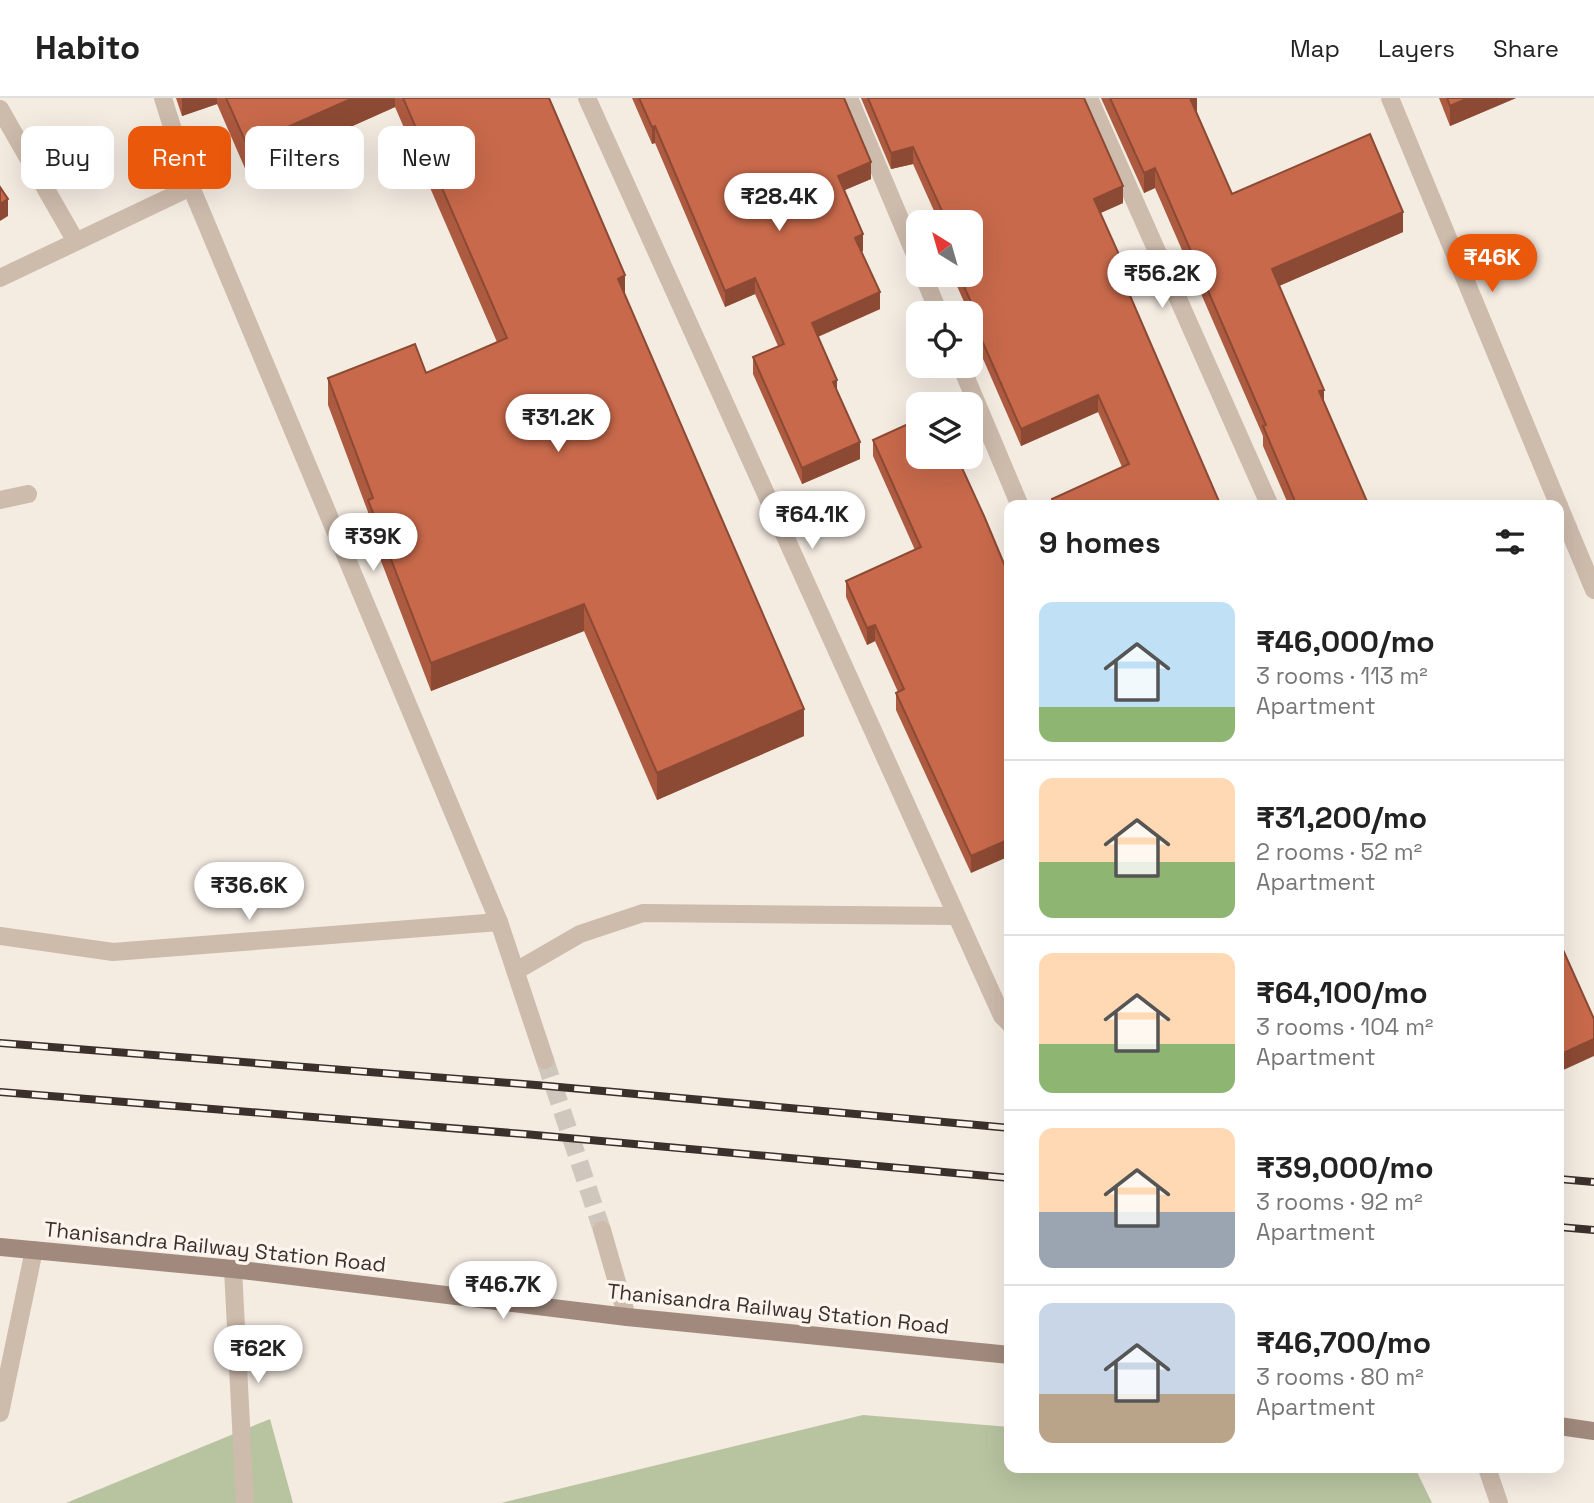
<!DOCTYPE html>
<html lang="en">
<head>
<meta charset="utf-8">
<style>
	:root { --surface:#fff; --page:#f6f6f6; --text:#222; --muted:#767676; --line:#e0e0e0; --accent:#ea580c }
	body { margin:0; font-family:"Space Grotesk",sans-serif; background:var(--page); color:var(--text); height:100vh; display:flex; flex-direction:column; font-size:26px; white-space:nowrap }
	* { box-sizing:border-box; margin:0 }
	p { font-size:23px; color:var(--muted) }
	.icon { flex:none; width:38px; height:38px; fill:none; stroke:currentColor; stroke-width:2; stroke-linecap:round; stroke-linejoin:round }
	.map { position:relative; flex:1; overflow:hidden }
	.sheet { position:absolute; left:1004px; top:402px; width:560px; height:973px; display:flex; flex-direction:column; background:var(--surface); border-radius:14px; box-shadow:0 7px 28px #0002 }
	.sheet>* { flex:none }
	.hud { position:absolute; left:21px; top:28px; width:665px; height:63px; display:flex; gap:14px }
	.needle { width:46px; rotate:323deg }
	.fabs { position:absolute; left:906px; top:112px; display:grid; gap:14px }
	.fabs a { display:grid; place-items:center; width:77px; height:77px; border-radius:14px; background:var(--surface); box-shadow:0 7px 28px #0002; font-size:35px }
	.price { position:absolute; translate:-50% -60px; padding:0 16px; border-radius:24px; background:#fff; color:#222; font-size:23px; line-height:46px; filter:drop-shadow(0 2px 4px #0008) }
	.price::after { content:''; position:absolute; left:50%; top:42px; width:21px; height:16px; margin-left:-10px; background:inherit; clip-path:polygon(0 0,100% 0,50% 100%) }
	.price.selected { background:var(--accent); color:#fff }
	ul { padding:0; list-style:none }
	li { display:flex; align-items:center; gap:21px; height:175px; padding:0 35px }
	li+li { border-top:2px solid var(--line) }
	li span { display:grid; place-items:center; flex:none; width:196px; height:140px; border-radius:14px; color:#555 }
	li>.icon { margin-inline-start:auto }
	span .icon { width:84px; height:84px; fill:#fffc; stroke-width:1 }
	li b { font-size:30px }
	h2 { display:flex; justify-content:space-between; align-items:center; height:84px; padding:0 35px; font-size:30px }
	.tag { padding:0 24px; border-radius:14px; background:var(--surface); box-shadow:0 7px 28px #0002; font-size:24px; line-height:63px }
	.tag.selected { background:var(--accent); color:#fff }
	header { display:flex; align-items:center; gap:42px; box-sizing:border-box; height:98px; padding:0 35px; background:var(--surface); border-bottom:2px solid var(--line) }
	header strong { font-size:33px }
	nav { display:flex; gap:38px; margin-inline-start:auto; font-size:24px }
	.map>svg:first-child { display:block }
	.grass { fill:#b8c4a0 }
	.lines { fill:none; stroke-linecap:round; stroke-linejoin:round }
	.street-tunnel { stroke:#cfc6bd; stroke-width:18; stroke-dasharray:18 9; stroke-linecap:butt }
	.lane { stroke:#cdbbac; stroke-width:18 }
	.street { stroke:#cdbbac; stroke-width:18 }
	.secondary { stroke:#a18a7d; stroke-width:18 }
	.rail-casing { stroke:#3b302b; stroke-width:8 }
	.rail { stroke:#fbf5ee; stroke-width:5; stroke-dasharray:16; stroke-linecap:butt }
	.wall { fill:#ac5a40 }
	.shaded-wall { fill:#8c4a34 }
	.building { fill:#c8694b; stroke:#8c4a34; stroke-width:2 }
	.labels { text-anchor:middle; stroke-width:7; stroke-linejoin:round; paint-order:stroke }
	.street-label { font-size:21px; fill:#3b302b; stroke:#fbf5ee }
</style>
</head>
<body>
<header>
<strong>Habito</strong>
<nav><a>Map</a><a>Layers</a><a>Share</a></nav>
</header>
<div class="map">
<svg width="1594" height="1405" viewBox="0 0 1594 1405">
	<rect width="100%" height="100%" fill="#f4ebe1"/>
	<!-- grass -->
	<g class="grass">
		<path d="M863,1317l147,12v41h405l17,35h-931z"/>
		<path d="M270,1321l23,84h-227z"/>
	</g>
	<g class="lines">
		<!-- street-tunnel -->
		<path class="street-tunnel" d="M545,962l57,170"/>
		<!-- lane -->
		<path class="lane" d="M516,873l64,-37 63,-21 313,3"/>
		<!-- street -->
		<g class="street">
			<path d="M163,0l28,89 308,735 46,138"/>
			<path d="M587,0l415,918 8,8"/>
			<path d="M849,0l70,166"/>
			<path d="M1089,0l181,408"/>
			<path d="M1390,0l169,408"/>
			<path d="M0,11l75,131"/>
			<path d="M923,177l16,38"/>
			<path d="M0,180l191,-91"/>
			<path d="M961,268l59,140"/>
			<path d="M0,402l28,-6"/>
			<path d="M1559,408l35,84"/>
			<path d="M0,838l113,16 386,-30"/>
			<path d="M602,1132l25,87"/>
			<path d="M233,1171l12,234"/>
			<path d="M0,1315l34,-163"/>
			<path d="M1487,1370l12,35"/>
		</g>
		<!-- secondary -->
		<g class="secondary">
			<path d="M0,1149l233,22 394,48 383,38"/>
			<path d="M1559,1328l35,5"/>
		</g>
		<defs>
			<g id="rail">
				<path d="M0,945l548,43 462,42"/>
				<path d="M0,994l524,42 486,44"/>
				<path d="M1559,1081l35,3"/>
				<path d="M1559,1129l35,3"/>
			</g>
		</defs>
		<!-- rail casing -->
		<use href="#rail" class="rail-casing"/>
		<!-- rail -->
		<use href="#rail" class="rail"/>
	</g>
	<!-- wall -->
	<g class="wall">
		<path d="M176,0h373l76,197 179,441 -147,64 -73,-169 -153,60 -63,-164v-15l-40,-107v-27l98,-5 71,-31 -102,-235 -148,66 -30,-69 -35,12z"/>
		<path d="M632,0h212l27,81 -27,11 19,61 -2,1 19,57 -62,28 42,122 -58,25 -49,-110v-17l25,-11 -23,-52 -30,13 -70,-164 -3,1z"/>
		<path d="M861,0h223l39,105 -23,10 21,61 100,232h-169v-7l70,-32 -24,-55 -77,34 -44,-101v-12l-6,-14v-6h-2l-17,-38h19v-53h-32l-26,-58 -22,5z"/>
		<path d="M1101,0h96v13h-1l36,83 171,38 -124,54 45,115 45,105h-80l-26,-60v-10l-108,-248 -11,5z"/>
		<path d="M1439,0h77l-66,28z"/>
		<path d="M873,342l137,138 -39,295 -75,-163v-17l2,-1 -23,-51 -8,4 -21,-48v-16l69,-31 -42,-94z"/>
	</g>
	<!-- shaded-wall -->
	<g class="shaded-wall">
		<path d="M182,0h35v6l-35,12z"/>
		<path d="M353,0h42v9l-148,66v-28z"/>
		<path d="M1188,0h9v13l-9,3z"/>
		<path d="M1468,0h48l-66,28v-20z"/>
		<path d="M655,28v17l-3,1v-17z"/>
		<path d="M913,49v17l-22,5v-16z"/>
		<path d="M871,64v17l-33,14v-17z"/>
		<path d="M1155,70v20l-11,5v-20z"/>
		<path d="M1123,88v17l-29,13v-17z"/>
		<path d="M8,101v17l-8,5v-17z"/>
		<path d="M1403,114v20l-131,57v-20z"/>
		<path d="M863,136v17l-8,3v-16z"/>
		<path d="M1121,161v16l-6,-14z"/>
		<path d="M625,177v28l-7,-24z"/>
		<path d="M755,180v16l-30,13v-16z"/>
		<path d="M880,194v17l-68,30v-16z"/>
		<path d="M837,282v17l-4,-15z"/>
		<path d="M1324,292v20l-5,-19z"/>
		<path d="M1098,297v17l-77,34v-17z"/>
		<path d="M860,344v17l-58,25v-16z"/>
		<path d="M584,506v27l-153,60v-28z"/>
		<path d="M875,527v16l-8,4v-17z"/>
		<path d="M804,611v27l-147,64v-27z"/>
		<path d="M1010,741v17l-39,17v-17z"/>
		<path d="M1594,941v17l-35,16v-17z"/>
	</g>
	<!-- building -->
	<g class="building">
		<path d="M226,0h127l-106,47z"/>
		<path d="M403,0h146l76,177 -7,4 186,430 -147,64 -73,-169 -153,59 -63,-163 5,-2 -45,-120 87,-34 11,29 81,-35z"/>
		<path d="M639,0h205l27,64 -33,14 25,58 -8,4 25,54 -68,31 25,57 -4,2 27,60 -58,26 -49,-111 31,-13 -29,-66 -30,13 -70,-165 -3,1z"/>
		<path d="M868,0h216l39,88 -29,13 27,60 -6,2 106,245h-166l-3,-7 77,-35 -31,-69 -77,34 -44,-100 5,-2 -23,-52h12v-53h-24l-34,-75 -22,6z"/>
		<path d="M1110,0h80l42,96 138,-60 33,78 -131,57 52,121 -5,1 50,115h-72l-34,-80 3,-1 -111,-257 -11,5z"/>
		<path d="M1447,0h21l-18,8z"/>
		<path d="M0,89l8,12 -8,5z"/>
		<path d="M919,321v38h38l27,59 26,62v261l-39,17 -75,-163 8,-4 -29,-64 -8,3 -21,-47 75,-34 -48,-107z"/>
		<path d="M1559,843l35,78v20l-35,16z"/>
	</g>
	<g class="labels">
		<!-- street labels -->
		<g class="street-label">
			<text transform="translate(215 1149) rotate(6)" y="7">Thanisandra Railway Station Road</text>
			<text transform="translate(778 1211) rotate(6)" y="7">Thanisandra Railway Station Road</text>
		</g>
	</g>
</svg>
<div class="fabs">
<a><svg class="needle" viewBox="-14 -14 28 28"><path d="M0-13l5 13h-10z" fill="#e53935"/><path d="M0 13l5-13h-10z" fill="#767676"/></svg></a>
<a><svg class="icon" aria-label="locate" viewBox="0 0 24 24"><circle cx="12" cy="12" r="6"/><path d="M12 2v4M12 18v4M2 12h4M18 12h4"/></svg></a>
<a><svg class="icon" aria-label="layers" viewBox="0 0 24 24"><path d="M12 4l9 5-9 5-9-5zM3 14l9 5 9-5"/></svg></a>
</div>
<b class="price" style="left:779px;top:135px">₹28.4K</b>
<b class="price selected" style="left:1492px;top:196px">₹46K</b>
<b class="price" style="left:1162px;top:212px">₹56.2K</b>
<b class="price" style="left:558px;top:356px">₹31.2K</b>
<b class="price" style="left:812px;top:453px">₹64.1K</b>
<b class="price" style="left:373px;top:475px">₹39K</b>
<b class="price" style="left:249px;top:824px">₹36.6K</b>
<b class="price" style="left:503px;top:1223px">₹46.7K</b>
<b class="price" style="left:258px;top:1287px">₹62K</b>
<div class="hud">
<a class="tag">Buy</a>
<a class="tag selected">Rent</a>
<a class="tag">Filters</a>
<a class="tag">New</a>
</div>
<section class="sheet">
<h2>9 homes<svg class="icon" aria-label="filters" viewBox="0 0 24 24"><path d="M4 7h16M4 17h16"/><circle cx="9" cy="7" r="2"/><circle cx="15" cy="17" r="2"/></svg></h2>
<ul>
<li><span style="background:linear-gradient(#bfe0f5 75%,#8fb573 0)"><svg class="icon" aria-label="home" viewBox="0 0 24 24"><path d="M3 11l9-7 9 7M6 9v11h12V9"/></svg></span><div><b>₹46,000/mo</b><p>3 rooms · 113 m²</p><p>Apartment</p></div></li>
<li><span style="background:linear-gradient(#ffd9b3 60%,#8fb573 0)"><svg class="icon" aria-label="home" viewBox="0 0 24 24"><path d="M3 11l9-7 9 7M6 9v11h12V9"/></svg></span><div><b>₹31,200/mo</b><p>2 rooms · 52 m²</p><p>Apartment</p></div></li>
<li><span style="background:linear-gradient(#ffd9b3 65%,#8fb573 0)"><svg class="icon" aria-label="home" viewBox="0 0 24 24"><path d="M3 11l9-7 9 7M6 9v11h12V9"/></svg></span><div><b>₹64,100/mo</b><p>3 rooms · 104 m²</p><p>Apartment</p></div></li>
<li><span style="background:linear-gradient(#ffd9b3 60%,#9aa5b1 0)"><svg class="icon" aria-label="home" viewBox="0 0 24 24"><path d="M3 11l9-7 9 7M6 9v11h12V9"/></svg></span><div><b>₹39,000/mo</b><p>3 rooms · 92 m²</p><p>Apartment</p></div></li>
<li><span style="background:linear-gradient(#c9d6e8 65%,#b9a48a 0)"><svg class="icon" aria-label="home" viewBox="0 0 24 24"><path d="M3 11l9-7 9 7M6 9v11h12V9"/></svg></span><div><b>₹46,700/mo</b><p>3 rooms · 80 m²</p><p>Apartment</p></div></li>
</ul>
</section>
</div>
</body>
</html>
